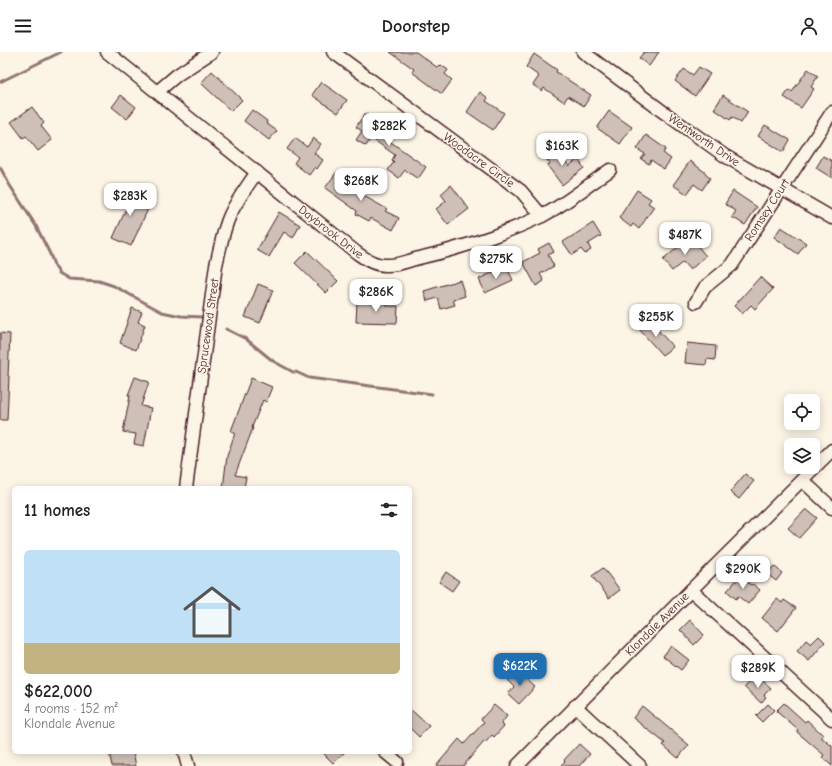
<!DOCTYPE html>
<html lang="en">
<head>
<meta charset="utf-8">
<style>
	:root { --surface:#fff; --page:#f6f6f6; --text:#222; --muted:#767676; --accent:#1f6fb2 }
	body { margin:0; font-family:"Comic Neue",sans-serif; background:var(--page); color:var(--text); height:100vh; display:flex; flex-direction:column; font-size:15px; white-space:nowrap }
	* { box-sizing:border-box; margin:0 }
	p { font-size:13px; color:var(--muted) }
	.icon { flex:none; width:22px; height:22px; fill:none; stroke:currentColor; stroke-width:2; stroke-linecap:round; stroke-linejoin:round }
	.map { position:relative; flex:1; overflow:hidden }
	.sheet { position:absolute; left:12px; top:434px; width:400px; height:268px; display:flex; flex-direction:column; background:var(--surface); border-radius:6px; box-shadow:0 2px 10px #0003 }
	.sheet>* { flex:none }
	.fabs { position:absolute; left:784px; top:342px; display:grid; gap:8px }
	.fabs a { display:grid; place-items:center; width:36px; height:36px; border-radius:6px; background:var(--surface); box-shadow:0 2px 10px #0003; font-size:20px }
	.price { position:absolute; translate:-50% -34px; padding:0 9px; border-radius:8px; background:#fff; color:#222; font-size:13px; line-height:26px; filter:drop-shadow(0 1px 2px #0008) }
	.price::after { content:''; position:absolute; left:50%; top:24px; width:12px; height:9px; margin-left:-6px; background:inherit; clip-path:polygon(0 0,100% 0,50% 100%) }
	.price.selected { background:var(--accent); color:#fff }
	ul { padding:0; list-style:none }
	li { display:grid; align-content:center; gap:8px; height:212px; padding:0 12px }
	li span { display:grid; place-items:center; height:124px; border-radius:6px; color:#555 }
	li>.icon { margin-inline-start:auto }
	span .icon { width:72px; height:72px; fill:#fffc; stroke-width:1 }
	li b { font-size:17px }
	h2 { display:flex; justify-content:space-between; align-items:center; height:48px; padding:0 12px; font-size:17px }
	header { display:flex; justify-content:space-between; align-items:center; height:52px; padding:0 12px; background:var(--surface); font-size:18px; font-weight:700 }
	.map>svg:first-child { display:block }
	.lines { fill:none; stroke-linecap:round; stroke-linejoin:round }
	.stream { stroke:#917474; stroke-width:3 }
	.building { fill:#cfc0b7; stroke:#4a1f2b }
	.minor-casing { stroke:#4a1f2b; stroke-width:15 }
	.minor { stroke:#fcf5e5; stroke-width:12 }
	.labels { text-anchor:middle; stroke-width:3; stroke-linejoin:round; paint-order:stroke }
	.street-label { font-size:12px; fill:#4a1f2b; stroke:#fcf5e5 }
</style>
</head>
<body>
<header><svg class="icon" aria-label="menu" viewBox="0 0 24 24"><path d="M4 6h16M4 12h16M4 18h16"/></svg>Doorstep<svg class="icon" aria-label="person" viewBox="0 0 24 24"><circle cx="12" cy="8" r="4"/><path d="M4 21q1-7 8-7t8 7"/></svg></header>
<div class="map">
<svg width="832" height="714" viewBox="0 0 832 714">
	<rect width="100%" height="100%" fill="#fcf5e5"/>
	<filter id="ink" filterUnits="userSpaceOnUse"><feTurbulence type="fractalNoise" baseFrequency=".025" numOctaves="2"/><feDisplacementMap in="SourceGraphic" scale="8" xChannelSelector="R" yChannelSelector="G"/><feConvolveMatrix kernelMatrix="1 2 1 2 8 2 1 2 1" color-interpolation-filters="sRGB"/></filter>
	<g filter="url(#ink)">
		<g class="lines">
			<!-- stream -->
			<g class="stream">
				<path d="M0,30l61,-30"/>
				<path d="M0,115l9,17 27,42 14,28 4,11 5,8 10,6 30,2 15,5 48,26 19,4 21,1"/>
				<path d="M226,277l20,10 27,22 20,11h3l13,6 123,16"/>
			</g>
		</g>
		<!-- building -->
		<g class="building">
			<path d="M390,0h26l22,16 3,-3 7,5 -3,4 7,6 -10,14 -30,-22 2,-3z"/>
			<path d="M644,0h15l-10,14 -10,-8z"/>
			<path d="M534,2l23,16 -1,2 35,23 -7,11 -16,-10 -4,6 -20,-14 -2,3 -9,-6 6,-9 -13,-9z"/>
			<path d="M699,15l11,7 -15,22 -20,-15 9,-12 9,6z"/>
			<path d="M808,17l10,7 -7,11 3,2 -13,19 -17,-11 5,-7 3,2z"/>
			<path d="M212,19l30,29 -11,11 -30,-28z"/>
			<path d="M321,30l26,18 -9,13 -26,-18z"/>
			<path d="M480,40l8,6 -2,3 18,12 -11,17 -26,-18z"/>
			<path d="M121,43l15,12 -9,12 -15,-12z"/>
			<path d="M723,43l25,17 -7,11 -9,-6 -2,3 -16,-11z"/>
			<path d="M32,55l12,16 -3,3 11,14 -14,11 -12,-15 -3,2 -12,-16z"/>
			<path d="M252,58l15,11 -1,2 11,8 -8,9 -25,-19z"/>
			<path d="M609,59l23,16 -12,17 -23,-16z"/>
			<path d="M365,61l28,20 -5,7 38,27 -8,12 -13,-9 -6,8 -11,-8 6,-8 -2,-2 3,-5 -24,-17 -5,8 -10,-6 6,-9 -6,-4z"/>
			<path d="M765,73l25,15 -7,12 -25,-16z"/>
			<path d="M646,83l20,14 -3,4 8,6 -7,10 -13,-9 -2,4 -8,-5 4,-5 -8,-5z"/>
			<path d="M295,86l12,9 6,-9 8,6 -7,9 9,7 -6,9 -2,-2 -6,8 -15,-12 4,-6 -11,-8z"/>
			<path d="M556,96l13,18 9,-7 6,9 -22,17 -15,-20 3,-1 -6,-8z"/>
			<path d="M823,104l9,5v17l-16,-10z"/>
			<path d="M690,109l16,12 -1,1 5,4 -8,12 -8,-6 -7,10 -14,-9z"/>
			<path d="M336,121l27,20 -1,2 25,14 -2,2 14,7 -6,12 -22,-12 -2,3 -13,-7 1,-3 -32,-23z"/>
			<path d="M451,133l18,24 -21,16 -12,-16 10,-8 -5,-7z"/>
			<path d="M120,137l22,10 -2,6 8,4 -17,37 -18,-8 14,-31 -13,-6z"/>
			<path d="M637,138l14,9 -3,4 6,4 -15,22 -6,-5 -2,3 -12,-9z"/>
			<path d="M733,139l24,16 -12,18 -13,-8 4,-6 -11,-7z"/>
			<path d="M279,160l21,13 -7,13 -9,-6 -15,25 -12,-7z"/>
			<path d="M593,171l8,13 -13,8 3,6 -6,4 -4,-5 -9,6 -9,-13z"/>
			<path d="M781,175l25,16 -8,11 -24,-17z"/>
			<path d="M690,185l16,19 -16,14 -7,-8 -11,9 -9,-11z"/>
			<path d="M549,191l5,9 -6,3 6,11 -14,8 4,7 -8,5 -13,-24 17,-9 -2,-4z"/>
			<path d="M307,199l31,30 -12,12 -31,-30z"/>
			<path d="M506,214l7,14 -28,13 -6,-14z"/>
			<path d="M760,225l13,12 -18,20 -4,-4 -9,9 -8,-8z"/>
			<path d="M460,228l5,16 -12,4 2,5 -14,4 -3,-11 -11,3 -3,-10z"/>
			<path d="M258,232l15,6 -13,33 -15,-6z"/>
			<path d="M357,250l30,1v3h11l-1,17 -41,-1z"/>
			<path d="M132,256l10,4 -4,10 7,3 -9,25 -16,-7z"/>
			<path d="M650,269l23,26 -11,8 -23,-26z"/>
			<path d="M0,281l10,1 -2,42h1l-2,44h-7z"/>
			<path d="M687,291l29,3 -1,14 -8,-1 -1,6 -21,-2z"/>
			<path d="M135,325l14,5 -8,24 10,2 -7,38 -10,-2 2,-10 -13,-2 7,-36 -2,-1z"/>
			<path d="M251,326l21,9 -6,15 -3,-2 -11,27 1,1 -18,47 11,2 -2,11h-21l4,-32 8,-23 -4,-2z"/>
			<path d="M745,422l9,7 -15,18 -9,-7z"/>
			<path d="M806,457l11,9 -18,20 -11,-10z"/>
			<path d="M774,514l8,7 -6,8 -9,-7z"/>
			<path d="M603,516l17,22 -11,8 -17,-22z"/>
			<path d="M446,520l13,9 -7,10 -13,-9z"/>
			<path d="M740,524l11,9 2,-1 7,6 -12,14 -10,-8 -2,3 -9,-8z"/>
			<path d="M777,547l5,4 2,-3 12,8 -18,23 -16,-13z"/>
			<path d="M690,568l14,15 -10,10 -14,-15z"/>
			<path d="M819,584l6,6 -16,19 -12,-10 9,-11 5,4z"/>
			<path d="M671,594l18,14 -8,10 -18,-14z"/>
			<path d="M516,618l19,17 -16,17 -11,-10 6,-7 -7,-7z"/>
			<path d="M754,625l4,4 2,-3 11,10 -7,7 2,2 -5,6 -17,-16z"/>
			<path d="M784,651l21,19 2,-2 16,15 -2,2 11,9v20l-10,-9 2,-2 -27,-23 1,-2 -22,-19z"/>
			<path d="M768,652l6,6 -12,12 -6,-6z"/>
			<path d="M494,653l13,11 -6,8 3,2 -10,11 -2,-2 -7,8 -1,-1 -21,24h-27l23,-27 5,5 20,-22 -3,-3z"/>
			<path d="M642,654l47,39 -11,13 -15,-13 2,-2 -32,-25z"/>
			<path d="M410,657l19,17 -10,11 -9,-9z"/>
			<path d="M579,692l11,10 -11,12h-19l5,-5 -1,-1z"/>
			<path d="M109,700h24l3,14h-24z"/>
			<path d="M322,700h23l-12,11z"/>
		</g>
		<g class="lines">
			<defs>
				<g id="minor">
					<path d="M107,0l250,201c8,6 17,12 28,12 10,1 20,-3 30,-6 43,-10 87,-24 127,-43 24,-12 46,-31 68,-46"/>
					<path d="M333,0l188,139 21,25"/>
					<path d="M583,0l79,59 63,45 107,62"/>
					<path d="M157,40l20,-17 35,-23"/>
					<path d="M696,250l9,-15 27,-22 100,-153"/>
					<path d="M802,428l30,28"/>
					<path d="M186,436l30,-223c4,-16 7,-35 14,-50 7,-15 17,-29 27,-43"/>
					<path d="M691,538l141,129"/>
					<path d="M575,654l65,60"/>
					<path d="M184,700l4,14"/>
					<path d="M385,700l12,10"/>
					<path d="M517,714l174,-176 141,-140"/>
				</g>
			</defs>
			<!-- minor casing -->
			<use href="#minor" class="minor-casing"/>
			<!-- minor -->
			<use href="#minor" class="minor"/>
		</g>
	</g>
	<g class="labels">
		<!-- street labels -->
		<g class="street-label">
			<text transform="translate(704 88) rotate(34)" y="4">Wentworth Drive</text>
			<text transform="translate(479 108) rotate(36)" y="4">Woodacre Circle</text>
			<text transform="translate(767 158) rotate(-57)" y="4">Romsey Court</text>
			<text transform="translate(331 180) rotate(38)" y="4">Daybrook Drive</text>
			<text transform="translate(208 274) rotate(-82)" y="4">Sprucewood Street</text>
			<text transform="translate(657 572) rotate(-45)" y="4">Klondale Avenue</text>
		</g>
	</g>
</svg>
<div class="fabs">
<a><svg class="icon" aria-label="locate" viewBox="0 0 24 24"><circle cx="12" cy="12" r="6"/><path d="M12 2v4M12 18v4M2 12h4M18 12h4"/></svg></a>
<a><svg class="icon" aria-label="layers" viewBox="0 0 24 24"><path d="M12 4l9 5-9 5-9-5zM3 14l9 5 9-5"/></svg></a>
</div>
<b class="price" style="left:389px;top:95px">$282K</b>
<b class="price" style="left:562px;top:115px">$163K</b>
<b class="price" style="left:361px;top:150px">$268K</b>
<b class="price" style="left:130px;top:165px">$283K</b>
<b class="price" style="left:685px;top:204px">$487K</b>
<b class="price" style="left:496px;top:228px">$275K</b>
<b class="price" style="left:376px;top:261px">$286K</b>
<b class="price" style="left:656px;top:286px">$255K</b>
<b class="price" style="left:743px;top:538px">$290K</b>
<b class="price selected" style="left:520px;top:635px">$622K</b>
<b class="price" style="left:758px;top:637px">$289K</b>
<section class="sheet">
<h2>11 homes<svg class="icon" aria-label="filters" viewBox="0 0 24 24"><path d="M4 7h16M4 17h16"/><circle cx="9" cy="7" r="2"/><circle cx="15" cy="17" r="2"/></svg></h2>
<ul>
<li><span style="background:linear-gradient(#bfe0f5 75%,#c2b280 0)"><svg class="icon" aria-label="home" viewBox="0 0 24 24"><path d="M3 11l9-7 9 7M6 9v11h12V9"/></svg></span><div><b>$622,000</b><p>4 rooms · 152 m²</p><p>Klondale Avenue</p></div></li>
</ul>
</section>
</div>
</body>
</html>
